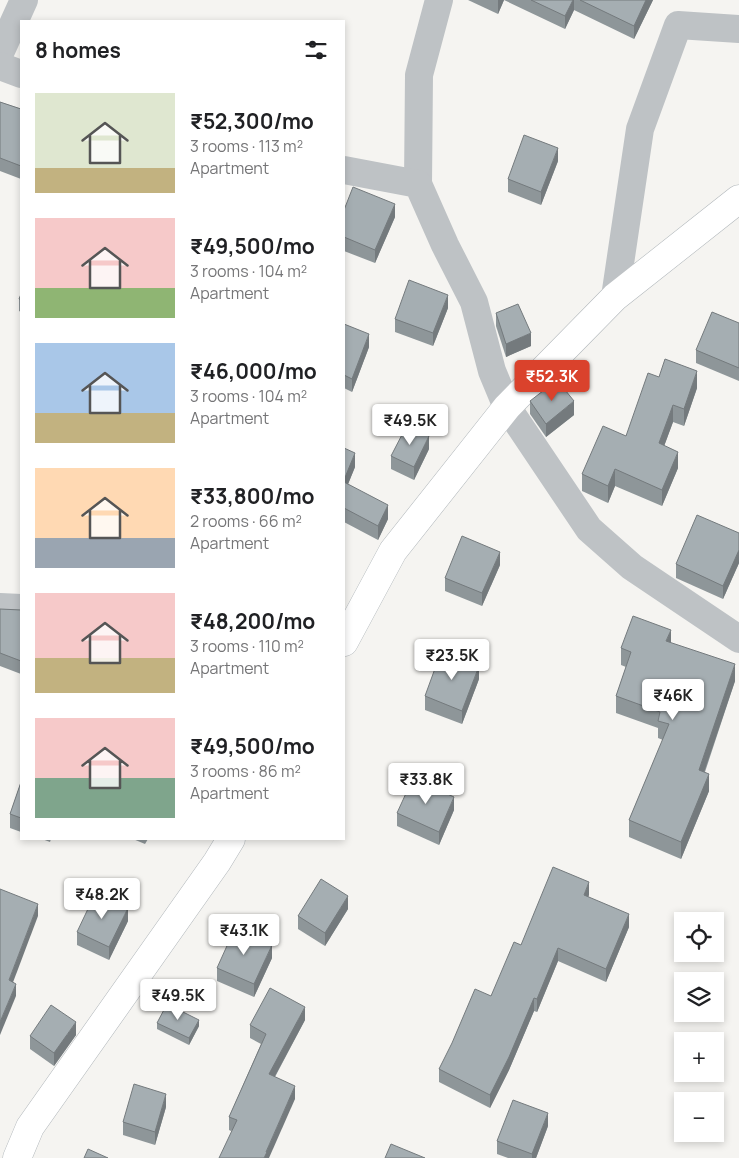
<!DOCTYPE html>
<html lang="en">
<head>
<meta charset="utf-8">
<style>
	:root { --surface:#fff; --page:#f6f6f6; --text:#202124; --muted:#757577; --accent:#da422c }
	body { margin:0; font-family:Manrope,sans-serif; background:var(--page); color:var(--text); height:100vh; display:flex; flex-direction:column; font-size:19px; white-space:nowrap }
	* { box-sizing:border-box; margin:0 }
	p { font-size:16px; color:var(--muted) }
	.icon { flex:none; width:28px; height:28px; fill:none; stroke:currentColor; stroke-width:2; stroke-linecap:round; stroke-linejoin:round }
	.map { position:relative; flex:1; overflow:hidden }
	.panel { position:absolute; left:20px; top:20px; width:325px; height:820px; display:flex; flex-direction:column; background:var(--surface); border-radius:0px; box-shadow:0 2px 8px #0003 }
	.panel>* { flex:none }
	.tools { position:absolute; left:674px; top:912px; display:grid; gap:10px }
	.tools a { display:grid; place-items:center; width:50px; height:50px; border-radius:0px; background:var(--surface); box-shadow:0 2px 8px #0003; font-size:25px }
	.price { position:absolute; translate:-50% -42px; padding:0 11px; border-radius:5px; background:#fff; color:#222; font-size:16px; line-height:32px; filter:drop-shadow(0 1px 2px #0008) }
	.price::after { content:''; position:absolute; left:50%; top:30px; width:15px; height:11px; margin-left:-8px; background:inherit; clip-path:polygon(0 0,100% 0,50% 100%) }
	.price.active { background:var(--accent); color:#fff }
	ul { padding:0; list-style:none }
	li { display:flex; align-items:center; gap:15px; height:125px; padding:0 15px }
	li span { display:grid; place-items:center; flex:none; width:140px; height:100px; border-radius:0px; color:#555 }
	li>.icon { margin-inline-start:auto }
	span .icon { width:60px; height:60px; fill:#fffc; stroke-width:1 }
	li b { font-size:21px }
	h2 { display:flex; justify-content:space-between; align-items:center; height:60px; padding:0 15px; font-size:21px }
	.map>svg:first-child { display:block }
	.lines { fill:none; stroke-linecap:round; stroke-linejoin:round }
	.secondary-casing { stroke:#b0b6ba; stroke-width:29 }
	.minor { stroke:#bec2c5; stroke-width:28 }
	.tertiary { stroke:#bec2c5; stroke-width:28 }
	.secondary { stroke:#fff; stroke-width:28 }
	.wall { fill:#8e9699 }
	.shaded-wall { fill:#747a7d }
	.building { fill:#a5aeb2; stroke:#747a7d }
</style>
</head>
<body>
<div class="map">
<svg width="739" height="1158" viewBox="0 0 739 1158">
	<rect width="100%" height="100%" fill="#f5f4f1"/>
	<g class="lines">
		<defs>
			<g id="secondary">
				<path d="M344,642l49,-91 114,-144 108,-110 124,-98"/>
				<path d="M17,1158l13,-31 187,-265 14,-23"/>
			</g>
		</defs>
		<!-- secondary casing -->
		<use href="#secondary" class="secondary-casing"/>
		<!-- minor -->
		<g class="minor">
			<path d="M0,53l24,-53"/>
			<path d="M418,184l1,-109 20,-75"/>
			<path d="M615,297l25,-168 38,-104 61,4"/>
			<path d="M507,407l82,122 43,38 107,72"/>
			<path d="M0,607l21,1"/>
		</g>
		<!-- tertiary -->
		<g class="tertiary">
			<path d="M0,66l21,8"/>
			<path d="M344,170l74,14 27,61 29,57 18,69 15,36"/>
		</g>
		<!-- secondary -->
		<use href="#secondary" class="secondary"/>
	</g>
	<!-- wall -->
	<g class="wall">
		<path d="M468,0h36l-6,14z"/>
		<path d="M504,0h149l-19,39 -60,-29 -9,19z"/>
		<path d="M0,102l21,7v70l-21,-8z"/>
		<path d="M558,161l-17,44 -33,-13v-13z"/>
		<path d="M344,210l51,7 -20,46 -31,-12z"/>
		<path d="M21,294v18l-2,-1v-12z"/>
		<path d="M448,308l-15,38 -38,-14v-13z"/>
		<path d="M496,313l35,33 -25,11 -10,-31z"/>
		<path d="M739,323v58l-43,-18v-13z"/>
		<path d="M344,324l25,23 -17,45 -8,-4z"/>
		<path d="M659,377l38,11 -13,38 -11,-4 -9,24 14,22 -16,38 -47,-20 -7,17 -26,-12v-17l44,-38z"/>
		<path d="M530,401l44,14 -28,22 -16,-23z"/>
		<path d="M344,448l11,19 -7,17 40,35 -10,21 -34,-18z"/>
		<path d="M429,449l-15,31 -23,-11v-13z"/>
		<path d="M739,533v30l-16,36 -47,-21v-14z"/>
		<path d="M500,565l-18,41 -37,-15v-13z"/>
		<path d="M0,609l21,1v64l-21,-8z"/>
		<path d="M671,643l64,38 -30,91 4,19 -28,68 -52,-22v-17l34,-80 -5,-2v-10l-42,-15v-17l10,-29 -5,-2v-17z"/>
		<path d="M479,679l-17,45 -37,-14v-14z"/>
		<path d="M21,782v50l-11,-4v-14z"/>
		<path d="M454,810l-15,35 -42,-19v-13z"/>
		<path d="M42,839h9l-1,3z"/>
		<path d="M133,839h15l-3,5z"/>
		<path d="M589,895l-1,2 41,30 -23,55 -48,-21 -21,51 -3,-1 -25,59 -19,38 -51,-26v-13l52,-73 30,-51z"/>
		<path d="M348,909l-23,37 -27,-17v-13z"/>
		<path d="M128,921l-19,39 -32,-15v-13z"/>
		<path d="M272,958l-18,39 -37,-16v-13z"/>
		<path d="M305,1020l-30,57 20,22 -64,32 -2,-1v-13l32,-73 -11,-6v-13z"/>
		<path d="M157,1023l42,3 -10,19 -32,-16z"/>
		<path d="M76,1035l-22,31 -24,-17v-13z"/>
		<path d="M166,1107l-11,38 -32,-10v-13z"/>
		<path d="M548,1126l-12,32h-28l-11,-4v-13z"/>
	</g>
	<!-- shaded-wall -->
	<g class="shaded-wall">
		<path d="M498,0h6l-6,14z"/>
		<path d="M573,0h1v10l-9,19v-13z"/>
		<path d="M646,0h7l-19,39v-13z"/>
		<path d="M558,148v13l-17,44v-13z"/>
		<path d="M395,204v13l-20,46v-13z"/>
		<path d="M448,295v13l-15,38v-13z"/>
		<path d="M531,333v13l-25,11v-13z"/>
		<path d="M369,334v13l-17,45v-13z"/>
		<path d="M697,371v17l-13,38v-17z"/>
		<path d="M574,401v14l-28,22v-13z"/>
		<path d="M673,405v17l-14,38v-17z"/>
		<path d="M429,436v13l-15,31v-13z"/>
		<path d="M678,452v16l-16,38v-16z"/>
		<path d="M355,453v14l-11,27v-14z"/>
		<path d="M615,469v17l-7,17v-17z"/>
		<path d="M388,505v14l-10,21v-14z"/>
		<path d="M739,550v13l-16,36v-13z"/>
		<path d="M500,552v13l-18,41v-13z"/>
		<path d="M671,630v18l-5,-7z"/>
		<path d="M735,664v17l-36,106v-17z"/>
		<path d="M479,666v13l-17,45v-13z"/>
		<path d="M709,774v17l-28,68v-17z"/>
		<path d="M454,797v13l-15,35v-13z"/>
		<path d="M589,882v13l-5,13v-13z"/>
		<path d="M348,896v13l-23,37v-13z"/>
		<path d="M38,904v12l-29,77v-13z"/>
		<path d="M128,908v13l-19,39v-13z"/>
		<path d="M629,914v13l-23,55v-13z"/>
		<path d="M272,945v13l-18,39v-13z"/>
		<path d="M558,948v13l-21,51v-13z"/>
		<path d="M16,984v12l-16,39v-13z"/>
		<path d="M534,998v13l-25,59 -19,38v-13z"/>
		<path d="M305,1007v13l-36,67v-13z"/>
		<path d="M199,1020v6l-10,19v-7z"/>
		<path d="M76,1022v13l-22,31v-13z"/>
		<path d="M295,1086v13l-26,59h-5l2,-6z"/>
		<path d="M166,1094v13l-11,38v-13z"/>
		<path d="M548,1113v13l-12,32h-4v-4z"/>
	</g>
	<!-- building -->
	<g class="building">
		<path d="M531,0h42l-8,16z"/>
		<path d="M580,0h66l-12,26z"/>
		<path d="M0,102l21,7v57l-21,-8z"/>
		<path d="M524,135l34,13 -17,44 -33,-13z"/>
		<path d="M353,187l42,17 -20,46 -31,-13v-27z"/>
		<path d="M409,280l39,15 -15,38 -38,-14z"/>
		<path d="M21,294v6l-2,-1z"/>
		<path d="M518,304l13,29 -25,11 -10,-31z"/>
		<path d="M712,312l27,11v45l-43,-18z"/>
		<path d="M344,324l25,10 -17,45 -8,-4z"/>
		<path d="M665,359l32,12 -13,38 -11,-4 -14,38 19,9 -16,38 -47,-21 -7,17 -26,-12 21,-48 23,10 22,-63 11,4z"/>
		<path d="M557,380l17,21 -28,23 -16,-23z"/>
		<path d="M407,425l22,11 -15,31 -23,-11z"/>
		<path d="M344,448l11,5 -11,27z"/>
		<path d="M344,482l44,23 -10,21 -34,-18z"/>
		<path d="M697,515l42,18v17l-16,36 -47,-22z"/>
		<path d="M462,536l38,16 -18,41 -37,-15z"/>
		<path d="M0,609l21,1v51l-21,-8z"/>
		<path d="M633,616l38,14 -5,11 69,23 -36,106 10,4 -28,68 -52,-22 40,-96 -11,-3 2,-9 -44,-16 15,-44 -10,-4z"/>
		<path d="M441,652l38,14 -17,45 -37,-15z"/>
		<path d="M413,778l41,19 -15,35 -42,-19z"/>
		<path d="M21,782v36l-11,-4z"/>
		<path d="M553,867l36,15 -5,13 45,19 -23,55 -48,-21 -21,51 -3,-1 -25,59 -19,38 -51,-26 13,-26 23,-54 16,7 23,-54 7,3z"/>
		<path d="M321,879l27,17 -23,37 -27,-17z"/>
		<path d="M0,889l38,15 -29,76 7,4 -16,38z"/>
		<path d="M96,892l32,16 -19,39 -32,-15z"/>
		<path d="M235,928l37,17 -18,39 -37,-16z"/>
		<path d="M270,988l35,19 -36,67 26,12 -29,66h1l-3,6h-45l18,-38 -8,-3 37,-83 -16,-9z"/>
		<path d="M167,1004l32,16 -10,18 -32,-15z"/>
		<path d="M51,1005l25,17 -22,31 -24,-17z"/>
		<path d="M134,1084l32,10 -11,38 -32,-10z"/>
		<path d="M513,1100l35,13 -16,41 -35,-13z"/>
		<path d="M391,1144l34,14h-40z"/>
		<path d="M88,1149l20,9h-24z"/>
	</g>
</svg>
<div class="tools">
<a><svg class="icon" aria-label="locate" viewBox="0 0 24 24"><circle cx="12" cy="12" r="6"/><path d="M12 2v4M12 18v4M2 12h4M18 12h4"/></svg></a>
<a><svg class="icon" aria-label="layers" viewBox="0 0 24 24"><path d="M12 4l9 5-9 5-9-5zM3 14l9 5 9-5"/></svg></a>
<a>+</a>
<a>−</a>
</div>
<b class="price active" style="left:552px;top:402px">₹52.3K</b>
<b class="price" style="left:410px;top:446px">₹49.5K</b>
<b class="price" style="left:452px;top:681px">₹23.5K</b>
<b class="price" style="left:673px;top:721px">₹46K</b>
<b class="price" style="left:426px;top:805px">₹33.8K</b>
<b class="price" style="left:102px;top:920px">₹48.2K</b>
<b class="price" style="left:244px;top:956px">₹43.1K</b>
<b class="price" style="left:178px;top:1021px">₹49.5K</b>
<section class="panel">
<h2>8 homes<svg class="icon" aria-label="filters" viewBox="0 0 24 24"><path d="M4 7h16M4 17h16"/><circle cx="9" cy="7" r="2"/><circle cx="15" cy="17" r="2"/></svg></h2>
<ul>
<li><span style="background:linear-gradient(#dfe7d0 75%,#c2b280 0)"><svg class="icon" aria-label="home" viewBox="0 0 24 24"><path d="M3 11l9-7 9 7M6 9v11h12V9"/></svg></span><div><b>₹52,300/mo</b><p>3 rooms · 113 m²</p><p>Apartment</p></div></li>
<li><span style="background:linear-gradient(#f6c9c9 70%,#8fb573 0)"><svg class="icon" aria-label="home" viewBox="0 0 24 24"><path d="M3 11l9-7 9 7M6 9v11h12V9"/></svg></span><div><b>₹49,500/mo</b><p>3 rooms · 104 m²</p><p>Apartment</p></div></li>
<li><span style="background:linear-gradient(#a9c7e8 70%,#c2b280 0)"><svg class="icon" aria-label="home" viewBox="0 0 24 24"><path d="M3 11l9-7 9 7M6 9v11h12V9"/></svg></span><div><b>₹46,000/mo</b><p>3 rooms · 104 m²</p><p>Apartment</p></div></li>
<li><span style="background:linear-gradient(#ffd9b3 70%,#9aa5b1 0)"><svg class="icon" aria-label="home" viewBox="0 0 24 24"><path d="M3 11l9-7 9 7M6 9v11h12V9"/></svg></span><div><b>₹33,800/mo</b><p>2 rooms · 66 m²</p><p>Apartment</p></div></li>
<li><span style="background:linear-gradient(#f6c9c9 65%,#c2b280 0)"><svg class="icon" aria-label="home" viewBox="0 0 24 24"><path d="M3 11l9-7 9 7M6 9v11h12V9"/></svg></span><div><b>₹48,200/mo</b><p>3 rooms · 110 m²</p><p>Apartment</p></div></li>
<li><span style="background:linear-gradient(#f6c9c9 60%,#7fa58c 0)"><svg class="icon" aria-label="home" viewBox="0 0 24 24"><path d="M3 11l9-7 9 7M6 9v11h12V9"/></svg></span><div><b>₹49,500/mo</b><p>3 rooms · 86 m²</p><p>Apartment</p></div></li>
</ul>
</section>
</div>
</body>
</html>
